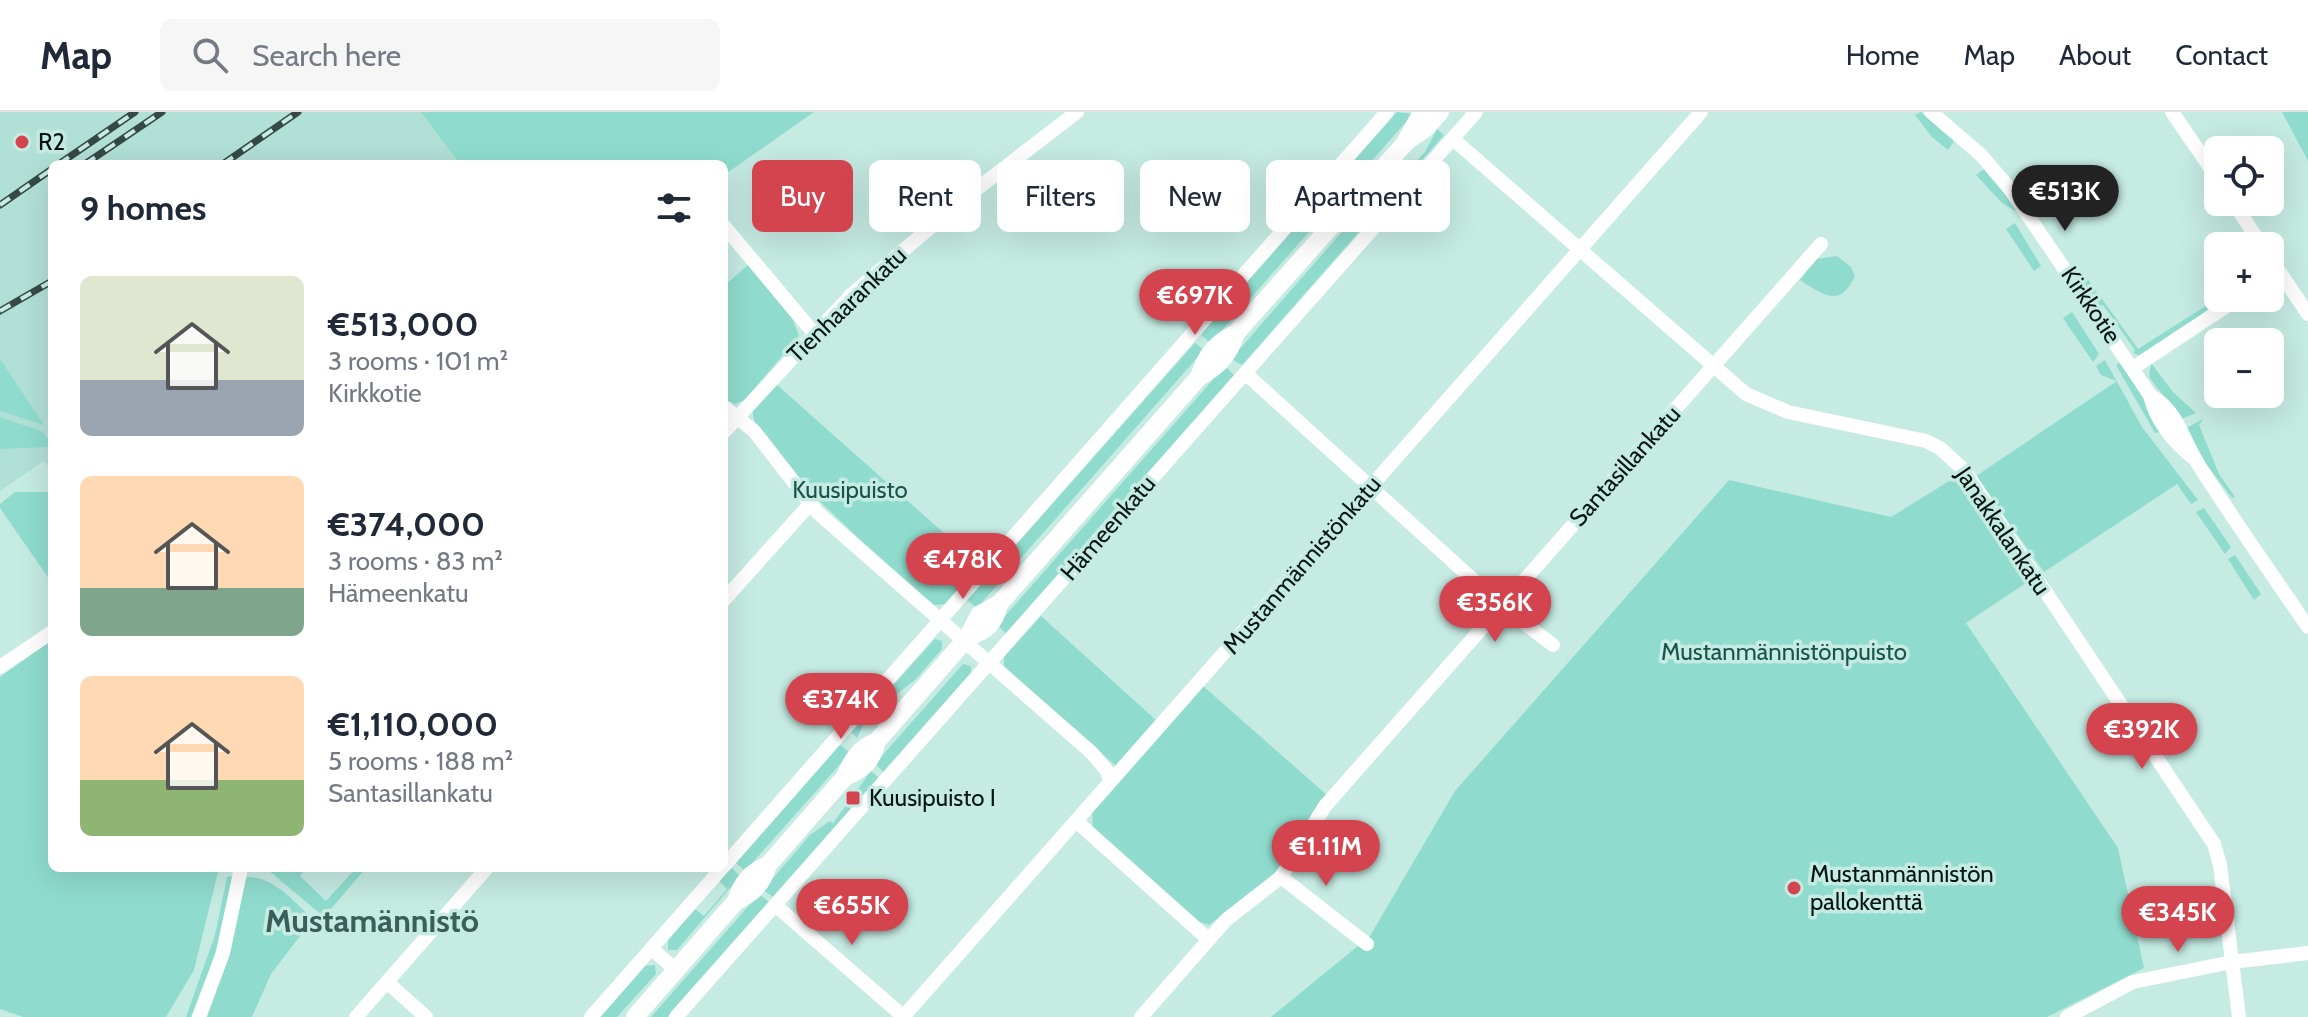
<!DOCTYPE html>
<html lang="en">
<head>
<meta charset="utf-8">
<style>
	:root { --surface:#fff; --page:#f6f6f7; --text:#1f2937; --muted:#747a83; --line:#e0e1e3; --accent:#d4444f }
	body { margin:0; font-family:Cabin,sans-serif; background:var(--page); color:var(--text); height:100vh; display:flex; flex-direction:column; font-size:30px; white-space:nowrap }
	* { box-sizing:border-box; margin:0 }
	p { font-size:26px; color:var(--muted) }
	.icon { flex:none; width:44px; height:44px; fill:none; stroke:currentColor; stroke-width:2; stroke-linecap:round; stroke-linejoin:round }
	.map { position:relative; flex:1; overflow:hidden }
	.side { position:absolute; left:48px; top:48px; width:680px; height:712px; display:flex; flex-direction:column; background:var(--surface); border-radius:12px; box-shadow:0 8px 32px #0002 }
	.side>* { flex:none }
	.banner { position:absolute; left:752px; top:48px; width:760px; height:72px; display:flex; gap:16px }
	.buttons { position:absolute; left:2204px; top:24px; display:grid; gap:16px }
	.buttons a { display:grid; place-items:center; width:80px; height:80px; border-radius:12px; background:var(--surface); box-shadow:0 8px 32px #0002; font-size:40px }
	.price { position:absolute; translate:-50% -68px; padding:0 18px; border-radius:28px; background:var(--accent); color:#fff; font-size:26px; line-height:52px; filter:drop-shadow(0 2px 4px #0008) }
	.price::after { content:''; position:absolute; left:50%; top:48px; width:24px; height:18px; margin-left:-12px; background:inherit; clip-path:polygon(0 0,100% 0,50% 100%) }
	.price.on { background:#222; color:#fff }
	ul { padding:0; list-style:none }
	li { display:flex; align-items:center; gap:24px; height:200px; padding:0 32px }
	li span { display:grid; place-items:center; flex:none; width:224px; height:160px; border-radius:12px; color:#555 }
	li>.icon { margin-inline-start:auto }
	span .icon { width:96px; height:96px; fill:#fffc; stroke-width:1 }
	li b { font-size:34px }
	h2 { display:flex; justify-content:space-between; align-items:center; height:96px; padding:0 32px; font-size:34px }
	.pill { padding:0 28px; border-radius:12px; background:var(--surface); box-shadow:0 8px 32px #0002; font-size:28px; line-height:72px }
	.pill.on { background:var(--accent); color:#fff }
	header { display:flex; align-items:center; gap:48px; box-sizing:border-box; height:112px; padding:0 40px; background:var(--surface); border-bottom:2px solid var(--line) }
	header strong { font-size:38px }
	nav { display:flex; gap:44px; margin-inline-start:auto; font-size:28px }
	.search { width:560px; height:72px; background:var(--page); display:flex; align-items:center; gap:20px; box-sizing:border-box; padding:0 28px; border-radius:12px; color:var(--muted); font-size:30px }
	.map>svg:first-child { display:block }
	.built { fill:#b1e0d7 }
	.green { fill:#8fdcce }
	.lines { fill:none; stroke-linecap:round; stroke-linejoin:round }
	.minor { stroke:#fff; stroke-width:14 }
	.major { stroke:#fff; stroke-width:18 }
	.rail-casing { stroke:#354945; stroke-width:7 }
	.rail { stroke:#c5ebe3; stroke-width:4; stroke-dasharray:12; stroke-linecap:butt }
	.poi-dot { fill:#d4444f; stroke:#c5ebe3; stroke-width:3 }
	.labels { text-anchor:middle; stroke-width:7; stroke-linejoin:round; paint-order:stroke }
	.poi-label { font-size:24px; fill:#081613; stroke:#c5ebe3; text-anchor:start }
	.street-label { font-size:24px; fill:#081613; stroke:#c5ebe3 }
	.park-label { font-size:24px; fill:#19544b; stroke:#c5ebe3 }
	.district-label { font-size:32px; font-weight:bold; fill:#3c5e58; stroke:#c5ebe3 }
</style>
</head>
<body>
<header>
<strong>Map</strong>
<div class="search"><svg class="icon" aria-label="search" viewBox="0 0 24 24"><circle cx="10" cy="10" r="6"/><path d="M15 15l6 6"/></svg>Search here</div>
<nav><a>Home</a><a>Map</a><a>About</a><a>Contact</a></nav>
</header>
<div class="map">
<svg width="2308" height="905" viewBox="0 0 2308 905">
	<rect width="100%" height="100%" fill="#c5ebe3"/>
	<!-- built -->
	<path class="built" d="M0,0h549l-75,52h-422v302l-3,2 -5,-7 -44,30z"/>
	<!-- green -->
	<g class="green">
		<path d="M421,0h393l-90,63v-11h-264z"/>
		<path d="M1397,0l16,2 -202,229 -9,-7 1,-4z"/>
		<path d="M1921,0l33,29 -6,9 -16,-13 -17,-22z"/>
		<path d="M2282,0h26v49z"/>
		<path d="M1437,17l7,6 -202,230 -11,-6 143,-164 20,-14 3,1 28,-30z"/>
		<path d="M1984,57l33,40 -2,2 -13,-8 -26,-28z"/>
		<path d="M2015,111l26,43 -7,5 -28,-42z"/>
		<path d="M1837,144l14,11 4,9c-15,32 -30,20 -55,4l16,-21z"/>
		<path d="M748,153l45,55 6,16 -54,64 -10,4 -11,-5v-113z"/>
		<path d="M2087,166l51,71 80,-51h8l-87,57 -6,-2 2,-3 -32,-45 -4,1 -16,-23z"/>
		<path d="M2072,200l27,42 -6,8 -30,-44z"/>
		<path d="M1195,231l9,7 -227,258 -10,-8z"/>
		<path d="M0,247l44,66 -44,-14z"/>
		<path d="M2105,248l37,67 56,73 -7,4 -14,-20 -133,88 -68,-96 141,-95 -16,-6 -5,-9z"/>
		<path d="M2121,250l42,70 -8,1 -39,-68z"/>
		<path d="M2151,251l22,29 23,21 -15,6 -32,-42z"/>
		<path d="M1225,254l9,9 -227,259 -10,-9z"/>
		<path d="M776,272l204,181 -35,39 -11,1c-31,-28 -186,-158 -181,-194z"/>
		<path d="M0,305l41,14 11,12 -5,4 -47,2z"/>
		<path d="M2203,307l-4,6 20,49 16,23 -3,1 -25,-33 -21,-37z"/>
		<path d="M1959,363l70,106 -63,42 152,225 26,120 -97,49h-776l99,-81 85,-145 274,-311 162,37z"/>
		<path d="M15,380h37v91l-52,-75v-4z"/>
		<path d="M2204,396l27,39 -6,7 -29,-42z"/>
		<path d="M2235,443l26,39 -7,6 -26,-41z"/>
		<path d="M1041,504l117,106 -42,44 -112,-100v-9z"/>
		<path d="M935,527l7,2v8l-27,31 -48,36 -10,22 -6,-6z"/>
		<path d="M52,528v228h167l-25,102 -28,47h-143l-23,-8v-332z"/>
		<path d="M963,552l8,2v8l-87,98 -9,-8z"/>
		<path d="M1203,574l124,109 -55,82 -63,48 -12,-4 -104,-93 -1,-19z"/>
		<path d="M839,632l11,9 -105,118 -9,-8z"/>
		<path d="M871,659l8,7 -106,119 -10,-7 47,-55 20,-14 3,2z"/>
		<path d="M731,755l9,9 -63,74h-9v-10l27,-31 9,7 23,-27 -8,-8z"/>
		<path d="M307,756l-7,8 26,25 30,-33h10l-42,49 -57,-48z"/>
		<path d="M233,764l-19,82 -23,59h-5l29,-82 12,-58z"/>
		<path d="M246,765c28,-1 47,24 67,42l-42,55 -19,43h-45l23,-64z"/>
		<path d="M759,782l10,8 -101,115h-17z"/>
		<path d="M655,853l1,9 -39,43h-17l45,-51z"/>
	</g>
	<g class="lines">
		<!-- minor -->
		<g class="minor">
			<path d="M1931,0l50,43 29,34 140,206c6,27 24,48 46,65"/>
			<path d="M2172,0l46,67"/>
			<path d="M1453,27l293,255 42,18 138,29 14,7 25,23 249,373 6,21 19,152"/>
			<path d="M2233,90l29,44"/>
			<path d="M724,114l89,106"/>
			<path d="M2270,146l38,56"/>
			<path d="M2133,256l106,-70"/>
			<path d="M1245,261l258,234 50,38"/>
			<path d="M2150,283c28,16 32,43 48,69 35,55 73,109 110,163"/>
			<path d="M724,295l30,24 64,82 274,240 15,18 3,10"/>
			<path d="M724,320l128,-138 113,-96 112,-86"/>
			<path d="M724,488l86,-96"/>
			<path d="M0,555l52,-35"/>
			<path d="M1076,709l132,118"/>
			<path d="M724,754l663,-754"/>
			<path d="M1281,765l86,67"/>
			<path d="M775,793l129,112"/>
			<path d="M652,837l24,21"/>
			<path d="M387,870l39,35"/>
			<path d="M199,905l24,-64 18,-85"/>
			<path d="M356,905l131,-149"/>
			<path d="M591,905l131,-149"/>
			<path d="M676,905l800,-905"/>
			<path d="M903,905l798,-905"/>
			<path d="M1141,905l85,-97 55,-43 44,-71 496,-562"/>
			<path d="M2067,905l66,-35 99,-20 76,-9"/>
		</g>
		<!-- major -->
		<g class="major">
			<path d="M1406,29l16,-29"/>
			<path d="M1199,265c7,-22 16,-33 37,-44l170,-191 20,-14 14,-16"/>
			<path d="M968,525c19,-6 27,-14 31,-33"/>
			<path d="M845,665c19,-8 27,-16 32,-36"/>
			<path d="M736,789c6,-18 13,-28 32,-36l77,-88c7,-18 14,-28 32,-36l91,-104 11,-22 20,-11 200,-227c20,-11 30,-22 37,-44"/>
			<path d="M635,905l101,-116c18,-8 26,-17 32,-36"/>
		</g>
		<defs>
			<g id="rail">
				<path d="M59,52l76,-52"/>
				<path d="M85,52l77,-52"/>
				<path d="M223,52l75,-52"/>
				<path d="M0,93l52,-36"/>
				<path d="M0,199l52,-30"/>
			</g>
		</defs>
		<!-- rail casing -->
		<use href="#rail" class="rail-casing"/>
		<!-- rail -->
		<use href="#rail" class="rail"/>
	</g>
	<!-- markers -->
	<g class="poi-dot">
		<circle cx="22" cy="30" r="8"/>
		<rect x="845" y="678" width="16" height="16" rx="4"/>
		<circle cx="1794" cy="776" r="8"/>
	</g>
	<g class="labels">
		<!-- poi labels -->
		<g class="poi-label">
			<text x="38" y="38">R2</text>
			<text x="869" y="694">Kuusipuisto I</text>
			<text x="1810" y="770">Mustanmännistön<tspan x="1810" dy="28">pallokenttä</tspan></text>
		</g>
		<!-- street labels -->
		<g class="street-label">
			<text transform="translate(847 193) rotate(-44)" y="8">Tienhaarankatu</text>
			<text transform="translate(2091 193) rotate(56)" y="8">Kirkkotie</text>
			<text transform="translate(1625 354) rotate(-48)" y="8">Santasillankatu</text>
			<text transform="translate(1108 416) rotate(-49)" y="8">Hämeenkatu</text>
			<text transform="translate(2003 419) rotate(56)" y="8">Janakkalankatu</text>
			<text transform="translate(1302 453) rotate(-49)" y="8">Mustanmännistönkatu</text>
		</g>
		<!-- park labels -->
		<g class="park-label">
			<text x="850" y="386">Kuusipuisto</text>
			<text x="1784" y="548">Mustanmännistönpuisto</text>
		</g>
		<!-- district labels -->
		<g class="district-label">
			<text x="372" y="820">Mustamännistö</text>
		</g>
	</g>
</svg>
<div class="buttons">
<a><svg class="icon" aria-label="locate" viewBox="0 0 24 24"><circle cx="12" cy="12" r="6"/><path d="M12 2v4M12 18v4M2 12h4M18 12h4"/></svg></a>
<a>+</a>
<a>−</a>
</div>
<b class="price on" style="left:2065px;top:121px">€513K</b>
<b class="price" style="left:1195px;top:225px">€697K</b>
<b class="price" style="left:963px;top:489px">€478K</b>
<b class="price" style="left:1495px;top:532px">€356K</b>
<b class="price" style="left:841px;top:629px">€374K</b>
<b class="price" style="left:2142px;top:659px">€392K</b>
<b class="price" style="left:1326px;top:776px">€1.11M</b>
<b class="price" style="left:852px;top:835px">€655K</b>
<b class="price" style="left:2178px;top:842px">€345K</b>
<div class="banner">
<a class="pill on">Buy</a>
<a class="pill">Rent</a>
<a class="pill">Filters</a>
<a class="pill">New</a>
<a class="pill">Apartment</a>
</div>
<section class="side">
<h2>9 homes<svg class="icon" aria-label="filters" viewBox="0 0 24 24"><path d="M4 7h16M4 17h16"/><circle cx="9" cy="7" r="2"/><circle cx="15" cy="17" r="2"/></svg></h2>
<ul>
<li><span style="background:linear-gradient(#dfe7d0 65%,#9aa5b1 0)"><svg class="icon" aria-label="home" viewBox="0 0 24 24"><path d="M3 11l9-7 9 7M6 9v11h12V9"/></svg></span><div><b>€513,000</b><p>3 rooms · 101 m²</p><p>Kirkkotie</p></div></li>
<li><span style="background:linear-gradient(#ffd9b3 70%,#7fa58c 0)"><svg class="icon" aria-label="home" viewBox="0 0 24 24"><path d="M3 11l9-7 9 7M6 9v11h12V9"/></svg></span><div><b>€374,000</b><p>3 rooms · 83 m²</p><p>Hämeenkatu</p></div></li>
<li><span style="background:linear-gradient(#ffd9b3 65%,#8fb573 0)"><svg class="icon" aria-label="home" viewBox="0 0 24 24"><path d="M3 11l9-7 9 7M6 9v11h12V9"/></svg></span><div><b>€1,110,000</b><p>5 rooms · 188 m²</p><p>Santasillankatu</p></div></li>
</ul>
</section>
</div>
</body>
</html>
